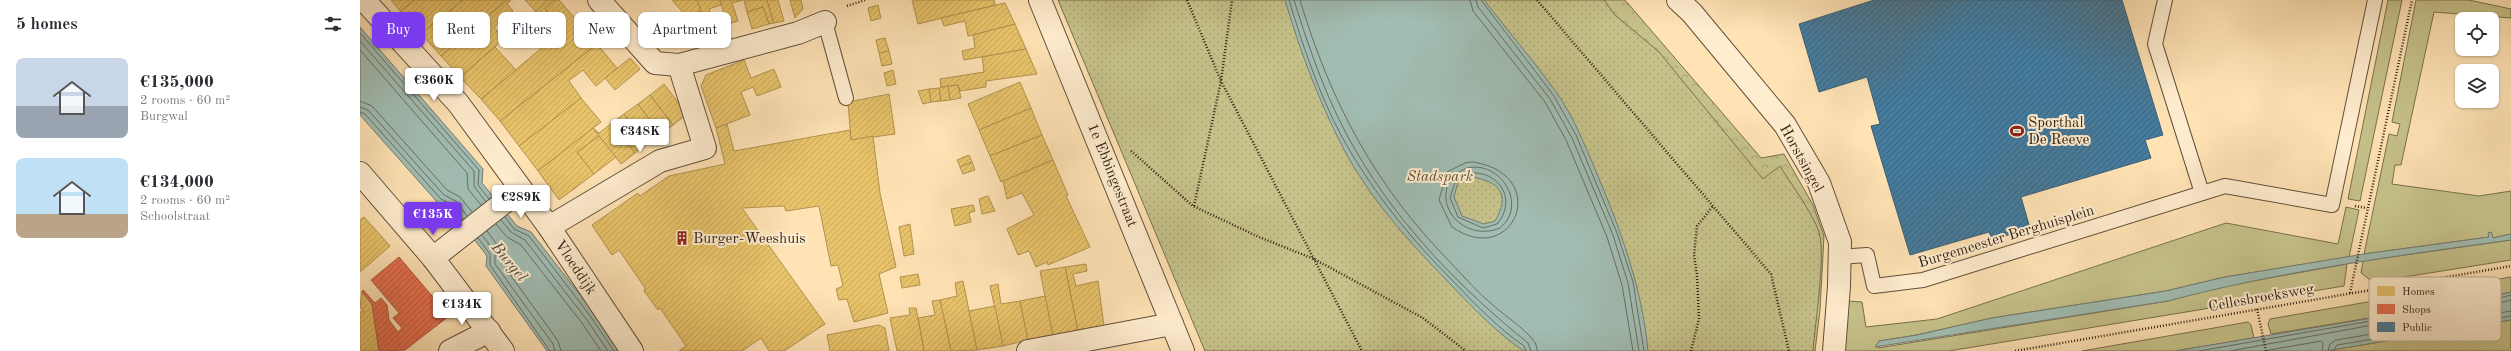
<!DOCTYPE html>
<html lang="en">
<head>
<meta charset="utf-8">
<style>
	:root { --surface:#fff; --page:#f2f2f3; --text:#2b2b33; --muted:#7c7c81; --accent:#7c3aed }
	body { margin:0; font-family:"Old Standard TT",serif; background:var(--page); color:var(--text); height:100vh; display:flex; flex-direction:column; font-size:15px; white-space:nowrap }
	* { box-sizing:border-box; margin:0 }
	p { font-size:13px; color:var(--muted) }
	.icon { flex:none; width:22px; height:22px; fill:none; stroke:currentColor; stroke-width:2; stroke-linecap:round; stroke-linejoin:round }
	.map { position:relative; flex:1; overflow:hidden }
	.drawer { display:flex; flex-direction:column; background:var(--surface); width:360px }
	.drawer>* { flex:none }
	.hud { position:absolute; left:12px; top:12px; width:380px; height:36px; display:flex; gap:8px }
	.fabs { position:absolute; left:2095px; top:12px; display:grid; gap:8px }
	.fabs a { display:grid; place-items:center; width:44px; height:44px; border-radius:8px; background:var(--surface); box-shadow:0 1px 3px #0004; font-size:20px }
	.price { position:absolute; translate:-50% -34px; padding:0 9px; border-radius:4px; background:#fff; color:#222; font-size:13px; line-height:26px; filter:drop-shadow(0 1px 2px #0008) }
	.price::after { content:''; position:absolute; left:50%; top:24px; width:12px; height:9px; margin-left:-6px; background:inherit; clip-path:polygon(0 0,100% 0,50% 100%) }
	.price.active { background:var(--accent); color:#fff }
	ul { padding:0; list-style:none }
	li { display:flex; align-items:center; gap:12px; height:100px; padding:0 16px }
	li span { display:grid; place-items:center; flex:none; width:112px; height:80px; border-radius:8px; color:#555 }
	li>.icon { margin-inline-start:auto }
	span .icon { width:48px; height:48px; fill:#fffc; stroke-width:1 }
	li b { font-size:17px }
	h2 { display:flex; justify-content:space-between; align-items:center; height:48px; padding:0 16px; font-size:17px }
	.pill { padding:0 14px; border-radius:8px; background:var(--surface); box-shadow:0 1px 3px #0004; font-size:14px; line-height:36px }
	.pill.active { background:var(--accent); color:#fff }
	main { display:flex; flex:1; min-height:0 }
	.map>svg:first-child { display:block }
	.grass { fill:#c6c28a; stroke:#7a704e }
	.forest { fill:url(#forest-crowns); stroke:#7a704e }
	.park { fill:url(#park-dots); stroke:#7a704e }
	.water { fill:#a1bdb3; stroke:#737d73; fill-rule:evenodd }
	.homes { fill:url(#homes-hatch); stroke:#b19250 }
	.shops { fill:url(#shops-hatch); stroke:#b0573e }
	.public { fill:url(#public-hatch); stroke:#3e5f73 }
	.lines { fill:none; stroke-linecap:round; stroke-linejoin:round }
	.shore { stroke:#686e62; stroke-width:1 }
	.service-casing { stroke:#624f3b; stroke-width:16 }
	.minor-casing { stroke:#624f3b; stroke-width:24 }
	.path { stroke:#2e1e12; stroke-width:2.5; stroke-dasharray:1 2; stroke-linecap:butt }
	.service { stroke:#ffedcf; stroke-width:14 }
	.minor { stroke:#ffedcf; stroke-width:22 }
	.labels { text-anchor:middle; stroke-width:4; stroke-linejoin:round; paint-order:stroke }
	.poi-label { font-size:15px; fill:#2e1e12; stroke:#ffedcf; text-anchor:start }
	.street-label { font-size:15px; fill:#2e1e12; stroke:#ffedcf }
	.park-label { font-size:15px; font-style:italic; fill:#5c4f36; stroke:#ffedcf }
	.water-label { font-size:16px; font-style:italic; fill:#504e42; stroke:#ffedcf }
	.key { fill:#ffedcf; stroke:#c0af96; stroke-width:1 }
	.key-label { font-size:11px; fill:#2e1e12 }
</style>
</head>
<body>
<main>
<section class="drawer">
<h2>5 homes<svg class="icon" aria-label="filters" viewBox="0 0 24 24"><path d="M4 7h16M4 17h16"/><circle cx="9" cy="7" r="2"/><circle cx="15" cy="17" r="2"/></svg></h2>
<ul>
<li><span style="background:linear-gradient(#c9d6e8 60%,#9aa5b1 0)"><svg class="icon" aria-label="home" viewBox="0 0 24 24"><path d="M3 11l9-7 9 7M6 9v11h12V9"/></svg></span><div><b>€135,000</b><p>2 rooms · 60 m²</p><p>Burgwal</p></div></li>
<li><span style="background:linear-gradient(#bfe0f5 70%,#b9a48a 0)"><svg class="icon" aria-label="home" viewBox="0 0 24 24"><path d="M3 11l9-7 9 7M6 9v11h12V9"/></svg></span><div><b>€134,000</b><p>2 rooms · 60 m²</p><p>Schoolstraat</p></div></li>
</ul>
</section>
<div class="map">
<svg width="2151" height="351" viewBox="0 0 2151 351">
	<defs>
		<pattern id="forest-crowns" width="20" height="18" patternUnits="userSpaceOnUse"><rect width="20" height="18" fill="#c6c28a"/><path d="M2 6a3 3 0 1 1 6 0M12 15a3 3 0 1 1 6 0" fill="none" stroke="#aaa676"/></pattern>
		<pattern id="park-dots" width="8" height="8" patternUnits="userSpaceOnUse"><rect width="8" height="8" fill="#c6c28a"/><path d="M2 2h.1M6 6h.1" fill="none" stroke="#aaa676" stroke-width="1.8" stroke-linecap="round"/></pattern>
		<pattern id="homes-hatch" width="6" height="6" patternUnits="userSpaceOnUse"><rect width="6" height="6" fill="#e9c46a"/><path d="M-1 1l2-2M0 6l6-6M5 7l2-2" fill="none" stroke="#c8a85b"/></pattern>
		<pattern id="shops-hatch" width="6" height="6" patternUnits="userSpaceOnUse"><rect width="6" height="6" fill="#e76f51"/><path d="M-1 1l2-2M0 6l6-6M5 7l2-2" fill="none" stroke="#bc5b42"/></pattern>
		<pattern id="public-hatch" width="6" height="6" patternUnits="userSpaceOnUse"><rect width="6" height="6" fill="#457b9d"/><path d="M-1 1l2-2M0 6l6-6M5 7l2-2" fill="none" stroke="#3a647f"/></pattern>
	</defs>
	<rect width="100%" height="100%" fill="#ffe3b5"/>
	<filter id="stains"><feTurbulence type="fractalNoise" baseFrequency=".005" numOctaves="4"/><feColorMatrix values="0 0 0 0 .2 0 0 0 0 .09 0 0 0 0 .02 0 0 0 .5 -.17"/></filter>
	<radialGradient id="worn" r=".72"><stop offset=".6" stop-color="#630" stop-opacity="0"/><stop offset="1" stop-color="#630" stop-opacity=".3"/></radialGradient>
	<!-- grass -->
	<g class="grass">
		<path d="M2028,0h14l-42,201 -12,-2z"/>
		<path d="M2056,0h53l42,9v9l-77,-6 -33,153h-6l-3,19 87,12 32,-5v43l-18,4 -2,-6 -3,1 2,4 -126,17 25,-120 8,2 3,-12 -8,-2z"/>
		<path d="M1986,207l13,3 -10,47 -124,20 -59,14 -174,27 -75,17 -38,6 -1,7 290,-47 46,-13 133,-24 -3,22 -395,65h-106l5,-50 14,1 4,25 71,-8 289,-96 112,21z"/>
		<path d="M2151,240v20l-138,22 -12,-9 2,-12z"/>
		<path d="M2151,277v15l-37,9 -203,33 -3,-10 2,-5z"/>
		<path d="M2151,320v31h-185z"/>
		<path d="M1888,322l3,3 3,13 -79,13h-93z"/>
	</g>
	<!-- forest -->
	<path class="forest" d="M1212,0h53l136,158 23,-4 29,51 11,31 -4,74 -5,41h-4z"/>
	<!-- park -->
	<path class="park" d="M698,0h546l11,15 44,37 104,127 17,-13c11,18 33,48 39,66 7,25 -4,90 -6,119h-608z"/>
	<!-- water -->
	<g class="water">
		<path d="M925,0h199c24,31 50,61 73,93 16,23 27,50 38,76 25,59 47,118 53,182h-124c-26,-17 -50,-42 -72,-65 -38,-39 -77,-81 -104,-129 -27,-50 -47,-103 -63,-157zM1111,177c28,4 40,17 24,44l-11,3 -22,-8 -8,-19 4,-15z"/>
		<path d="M0,27l123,142 -1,14 35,43 14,6 64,82 24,37h-72l-61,-85 1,-10 -37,-48 -12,-5 -78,-88z"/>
		<path d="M2131,232l2,6 18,-4v6c-115,16 -230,31 -343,61l-293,46 4,-6 38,-6 75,-17 174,-27 59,-14 139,-23 125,-17 -1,-4z"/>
		<path d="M2151,292v28l-185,31h-151l197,-33 15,-4 87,-13z"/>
	</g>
	<!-- homes -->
	<g class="homes">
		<path d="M31,0h24l-15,11z"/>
		<path d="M55,0h48l-42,34 -21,-23z"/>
		<path d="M103,0h44l-66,56 -20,-22z"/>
		<path d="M147,0h4l-4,4 6,7 -19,16 10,12 -44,38 -19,-21z"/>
		<path d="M165,0h23l-12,12z"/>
		<path d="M188,0h7l-10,9 18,21 -9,8 -12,-13 3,-3 -9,-10z"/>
		<path d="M195,0h4l38,44 -97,77 -19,-22 82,-69 -18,-21z"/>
		<path d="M312,0h25l4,11 -15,5z"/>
		<path d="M337,0h23l1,5 -12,4 10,28 -7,2z"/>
		<path d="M360,0h23l-11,3 6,18 -11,3z"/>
		<path d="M384,0h23l7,23 -5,1 -6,-17 -16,5z"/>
		<path d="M407,0h11l6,21 -10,2z"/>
		<path d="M430,0h11l2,9 -8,9z"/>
		<path d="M552,0h82l1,5 -77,19z"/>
		<path d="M645,3l10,21 -42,11 -5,1 -3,-15 -21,5 -3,-8z"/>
		<path d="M518,5l3,13 -10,3 -3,-13z"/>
		<path d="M403,7l6,17 -17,5 -5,-17z"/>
		<path d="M655,24l11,25 -62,11 -2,-9 13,-3 -2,-13z"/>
		<path d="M347,28l5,11 -17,6 -4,-12z"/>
		<path d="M525,38l4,13 -10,2 -3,-13z"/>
		<path d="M237,44l20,24 -21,18 -13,-16 -13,10 -1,1 12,17 -62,48 -19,-25z"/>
		<path d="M135,47l21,23 -35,29 -21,-22z"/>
		<path d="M666,49l11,25 -51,7v6l-26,4 -2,-6 -17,2 -1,-8 44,-7 -2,-15z"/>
		<path d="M529,51l3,13 -10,2 -3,-13z"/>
		<path d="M270,58l10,11 -25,21 -10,-12z"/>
		<path d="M384,60l7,18 23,-9 7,18 -24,9 -4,-9 -12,5 9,23 -34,13 -15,-42 5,-11z"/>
		<path d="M533,70l3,14 -9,2 -3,-13z"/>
		<path d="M660,82l11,26 -52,22 -11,-26z"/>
		<path d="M304,84l23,30 -14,11 -23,-30z"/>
		<path d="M598,85l3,13 -11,2 -2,-14z"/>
		<path d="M588,86l2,14 -9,1 -2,-13z"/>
		<path d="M579,88l2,13 -10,1 -2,-13z"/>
		<path d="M569,89l2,13 -8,2 -5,-13z"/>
		<path d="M529,94l6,40 -44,6 -3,-38z"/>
		<path d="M290,95l23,30 -13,9 -22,-30z"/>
		<path d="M221,98l20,24 -63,49 -19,-25z"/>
		<path d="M278,104l22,30 -13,10 -23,-30z"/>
		<path d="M671,108l11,27 -52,21 -11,-26z"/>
		<path d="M264,114l23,30 -12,9 -23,-30z"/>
		<path d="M252,123l23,30 -14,11 -28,-36 6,5z"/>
		<path d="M367,124l7,27 116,-21 1,10 22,-4 7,57 16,74 -17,7 9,39 -34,9 -7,-23 -8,1 -3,-11 7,-3 -5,-21 -7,1 -12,-60 -33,5 -2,-5 -42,2 83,116 -41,27h-15l-8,-13 -19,13h-63l7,-5 -26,-38 -2,2 -14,-19 1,-3 -26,-38 -7,5 -20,-30 46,-32 2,3 29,-20 56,-12 -9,-36z"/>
		<path d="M233,128l6,8 -22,16 17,22 -35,26 -21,-29z"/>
		<path d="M682,135l11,25 -52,22 -11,-26z"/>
		<path d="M239,136l17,21 -22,17 -17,-22z"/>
		<path d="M609,155l3,7 -12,5 -3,-7z"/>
		<path d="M693,160l15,35 -2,1 24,51 -42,18 -1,-3 -11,5 -7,-16 -11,4 -11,-26 27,-14 -12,-22 -15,6 -4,-18z"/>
		<path d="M612,162l3,8 -12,4 -3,-7z"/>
		<path d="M628,196l7,15 -13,3 -3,-15z"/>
		<path d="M613,205l2,6 -6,2 2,9 -16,4 -4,-17z"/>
		<path d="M4,217l26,29 -30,26v-52z"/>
		<path d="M550,224l4,30 -10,2 -5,-29z"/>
		<path d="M726,264l1,7 -14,3 3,12 22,-5 6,45 -26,5 -13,-64z"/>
		<path d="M705,267l13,64 -25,5 -13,-65z"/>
		<path d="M558,274l2,11 -18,3 -2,-11z"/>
		<path d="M603,281l14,69 -26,1 -11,-51 17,-4 -2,-13z"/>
		<path d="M638,284l3,20 19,-3 8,39 -25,6 -13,-60z"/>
		<path d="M2,292l10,12 7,47h-19v-39h4l-4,-5z"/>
		<path d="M685,296l8,40 -25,4 -8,-39z"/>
		<path d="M580,300l11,51h-27l-6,-33 17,-3 -3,-14z"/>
		<path d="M635,306l8,40 -26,4 -8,-39z"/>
		<path d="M549,308h7l8,43h-27l-7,-33 20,-3z"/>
		<path d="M519,325l6,3 4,23h-59l-3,-16z"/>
	</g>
	<!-- shops -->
	<path class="shops" d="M39,257l50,59 -44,34 -26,1 -7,-47 -10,-12 1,-2 12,13 6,-5 6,7 2,15 9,12 4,-4 -9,-10 6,-5 -28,-33z"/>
	<!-- public -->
	<path class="public" d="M1514,0h248l41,135 -18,5 6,18 -130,39 9,31 -38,12 -3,-8 -79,23 -39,-129 9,-2 -13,-47 -48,15 -20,-68z"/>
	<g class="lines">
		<!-- shore -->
		<g class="shore">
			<path d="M929,0c16,53 35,109 64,156 28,46 62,87 100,125 22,23 45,47 71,65l2,5"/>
			<path d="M934,0c16,52 35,106 63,153 43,73 105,137 171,190l3,8"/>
			<path d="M940,0c31,103 75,186 151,263 14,15 27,30 43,43 12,11 29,21 39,34 3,3 4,7 4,11"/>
			<path d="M1110,0l3,11 72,91 21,38 41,97 15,48 11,66"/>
			<path d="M1116,0l2,7 72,92 22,39 41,97 15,48 11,68"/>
			<path d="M1121,0l73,96 22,39 41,98 16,49 11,69"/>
			<path d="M0,33l119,137 -1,15 11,14"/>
			<path d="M0,41l114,130v15l12,16"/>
			<path d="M0,50l107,123 1,16 13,16"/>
			<path d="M0,101l12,5 75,84 13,7 12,15"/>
			<path d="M0,107l8,3 76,85 12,6 11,15"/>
			<path d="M0,112l5,2 76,85 12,6 10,14"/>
			<path d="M1113,162c80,12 41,108 -21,65l-13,-27 8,-28 18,-9z"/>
			<path d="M1107,168c34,-8 61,37 33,60 -33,14 -69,-19 -48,-52z"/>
			<path d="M1109,173c30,-3 49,27 28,51l-14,4 -25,-11 -8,-19 6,-19z"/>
			<path d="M145,217l9,12 15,7 62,81 23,34"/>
			<path d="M141,220l10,12 14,8 62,80 21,31"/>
			<path d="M136,224l11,13 14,8 61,78 19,28"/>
			<path d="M127,231l13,18 1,13 57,79 3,10"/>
			<path d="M122,235l13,17v12l58,80 2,7"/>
			<path d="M118,238l12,16v11l60,86"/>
			<path d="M1839,351l189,-33 86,-13 37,-10"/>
			<path d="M1870,351l159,-29 86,-12 36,-10"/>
			<path d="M1904,351l57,-10 2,2 -1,8"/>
			<path d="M1968,351l2,-7 6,-4 175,-29"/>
			<path d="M1973,351l4,-6 174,-29"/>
		</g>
		<defs>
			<g id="service">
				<path d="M1805,0l-10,44 47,149"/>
				<path d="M465,22l21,76"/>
				<path d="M1479,257l28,-2 7,31 49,-6 302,-94 107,19 43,-205"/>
			</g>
			<g id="minor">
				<path d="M4,0l94,103 91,124 83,124"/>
				<path d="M239,0l56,63 24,2 119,-32 27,-11"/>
				<path d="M680,0l143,351"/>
				<path d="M1318,0l14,13 93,112 34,58 21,59 -1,44 -5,65"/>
				<path d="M0,173l73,85 70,93"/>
				<path d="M189,227l111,-66 45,-13 -26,-83"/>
				<path d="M73,258l87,-68"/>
				<path d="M90,351l39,-20"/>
				<path d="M668,351l144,-27"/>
			</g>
		</defs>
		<!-- service casing -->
		<use href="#service" class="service-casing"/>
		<!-- minor casing -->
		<use href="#minor" class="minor-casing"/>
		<!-- path -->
		<g class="path">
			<path d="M827,0l34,81 141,270"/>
			<path d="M1177,0l234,274 18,77"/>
			<path d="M487,6l18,-6"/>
			<path d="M771,151l62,55 66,31 55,22 109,59 43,33"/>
			<path d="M834,206l27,-125 11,-81"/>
			<path d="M1995,206l12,2"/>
			<path d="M1990,293l62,-293"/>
			<path d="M1897,309l9,42"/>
			<path d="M1331,351l8,-32 -2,-44 -3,-20 3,-29 16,-20"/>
			<path d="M1655,351l496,-85"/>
		</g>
		<!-- service -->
		<use href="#service" class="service"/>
		<!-- minor -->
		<use href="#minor" class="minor"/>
	</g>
	<!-- icons -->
	<defs>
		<symbol id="stadium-bare" viewBox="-9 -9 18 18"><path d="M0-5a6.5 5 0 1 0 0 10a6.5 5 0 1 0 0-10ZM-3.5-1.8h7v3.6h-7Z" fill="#8f2418" stroke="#ffedcf" stroke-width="2.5" paint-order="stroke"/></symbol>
		<symbol id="building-bare" viewBox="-9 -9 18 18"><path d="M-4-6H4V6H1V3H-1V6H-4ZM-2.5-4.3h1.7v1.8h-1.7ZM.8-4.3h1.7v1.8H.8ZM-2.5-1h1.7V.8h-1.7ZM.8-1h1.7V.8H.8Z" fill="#8f2418" stroke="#ffedcf" stroke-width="2.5" paint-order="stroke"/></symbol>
	</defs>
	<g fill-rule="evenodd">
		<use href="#stadium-bare" x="1647" y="121" width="20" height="20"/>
		<use href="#building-bare" x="312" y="228" width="20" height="20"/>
	</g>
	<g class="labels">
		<!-- poi labels -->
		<g class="poi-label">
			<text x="1668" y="127">Sporthal<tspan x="1668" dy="17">De Reeve</tspan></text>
			<text x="333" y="243">Burger-Weeshuis</text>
		</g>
		<!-- street labels -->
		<g class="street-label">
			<text transform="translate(1442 158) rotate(61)" y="5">Horstsingel</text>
			<text transform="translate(753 175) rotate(68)" y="5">1e Ebbingestraat</text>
			<text transform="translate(1646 236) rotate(-17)" y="5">Burgemeester Berghuisplein</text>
			<text transform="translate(216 267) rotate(56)" y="5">Vloeddijk</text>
			<text transform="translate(1901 297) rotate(-10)" y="5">Cellesbroeksweg</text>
		</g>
		<!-- park labels -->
		<g class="park-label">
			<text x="1080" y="181">Stadspark</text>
		</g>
		<!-- water labels -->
		<g class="water-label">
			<text transform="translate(150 261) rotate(50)" y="6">Burgel</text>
		</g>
	</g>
	<!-- legend -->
	<rect x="2009" y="277" width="132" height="64" rx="6" class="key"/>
	<rect x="2017" y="286" width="18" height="10" fill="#e9c46a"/>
	<rect x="2017" y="304" width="18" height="10" fill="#e76f51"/>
	<rect x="2017" y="322" width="18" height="10" fill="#457b9d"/>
	<g class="key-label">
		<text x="2042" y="295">Homes</text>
		<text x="2042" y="313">Shops</text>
		<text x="2042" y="331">Public</text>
	</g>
	<rect width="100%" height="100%" filter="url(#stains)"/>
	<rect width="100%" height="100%" fill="url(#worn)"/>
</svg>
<div class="fabs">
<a><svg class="icon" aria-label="locate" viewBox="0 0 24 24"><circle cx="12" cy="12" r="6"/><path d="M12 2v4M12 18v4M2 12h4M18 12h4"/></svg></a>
<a><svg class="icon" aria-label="layers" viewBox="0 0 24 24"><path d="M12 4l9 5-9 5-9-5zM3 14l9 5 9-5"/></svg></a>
</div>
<b class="price" style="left:74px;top:102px">€360K</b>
<b class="price" style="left:280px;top:153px">€348K</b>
<b class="price" style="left:161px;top:219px">€289K</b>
<b class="price active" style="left:73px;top:236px">€135K</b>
<b class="price" style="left:102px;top:326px">€134K</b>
<div class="hud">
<a class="pill active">Buy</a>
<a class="pill">Rent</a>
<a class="pill">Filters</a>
<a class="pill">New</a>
<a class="pill">Apartment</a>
</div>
</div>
</main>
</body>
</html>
